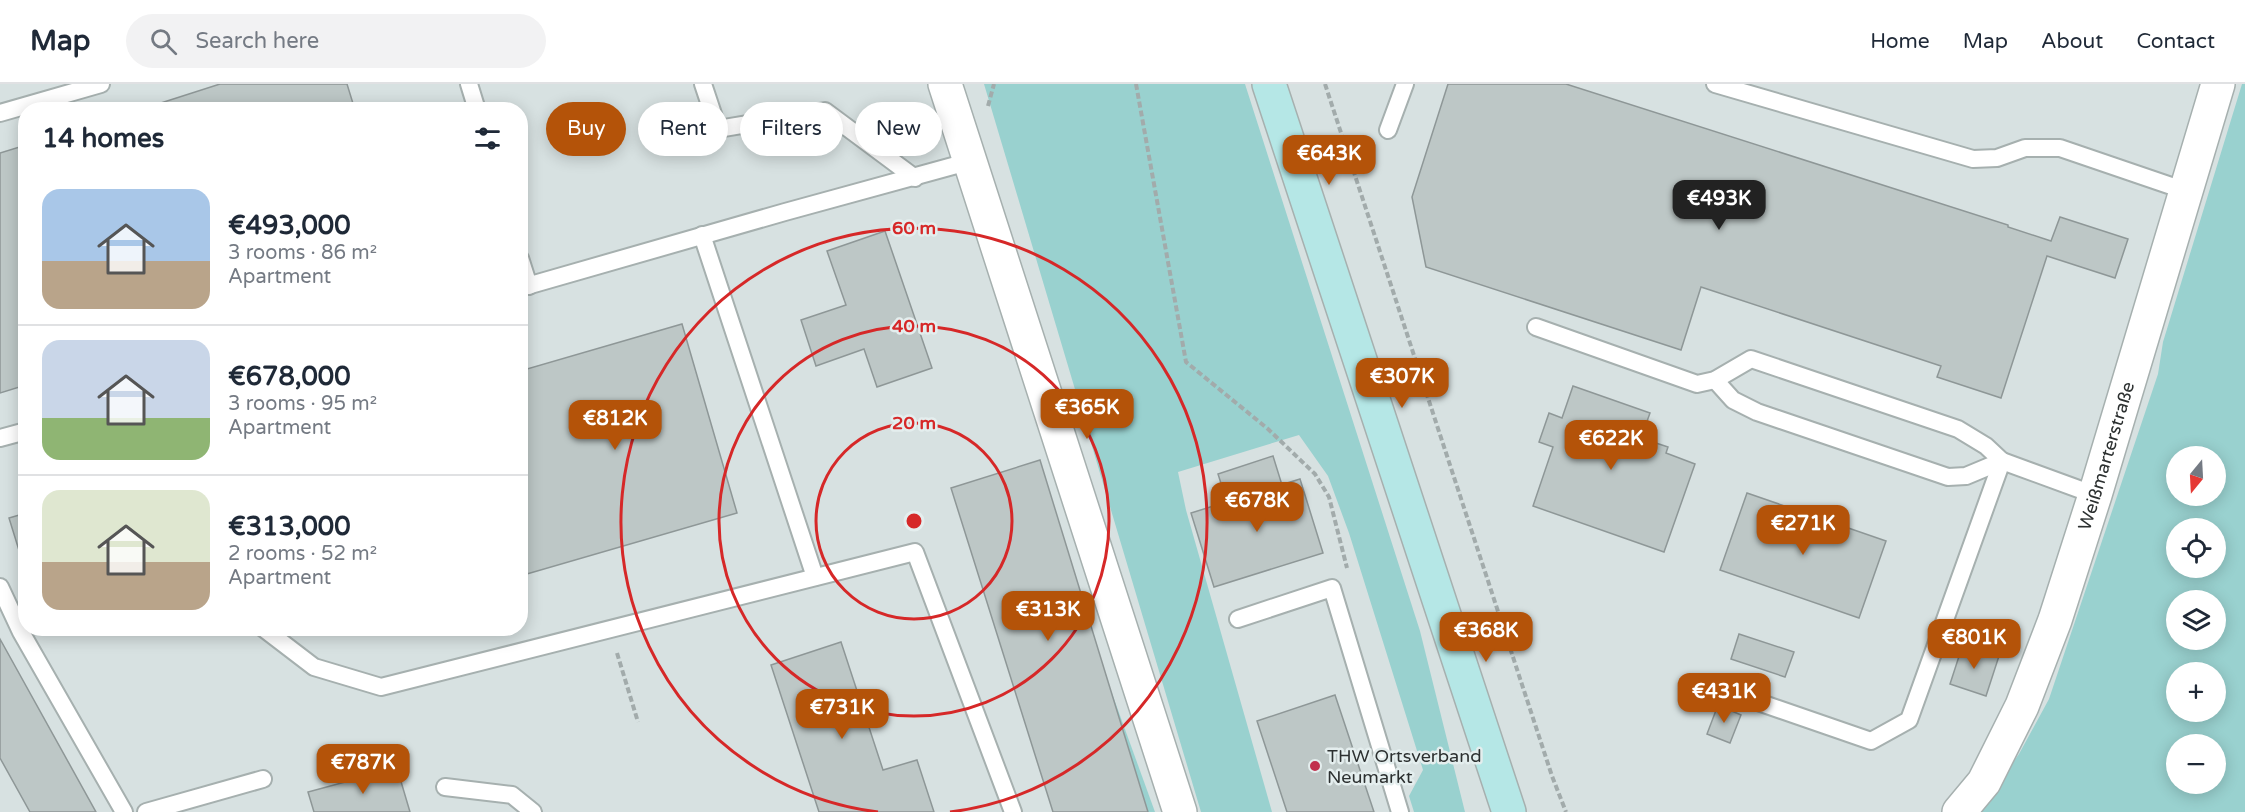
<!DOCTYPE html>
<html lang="en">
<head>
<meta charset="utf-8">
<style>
	:root { --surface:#fff; --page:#f2f2f3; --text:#1f2937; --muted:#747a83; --line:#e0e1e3; --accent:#b45309 }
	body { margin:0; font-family:"Varela Round",sans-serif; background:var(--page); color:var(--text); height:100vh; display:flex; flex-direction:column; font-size:22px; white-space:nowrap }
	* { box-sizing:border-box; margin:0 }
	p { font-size:20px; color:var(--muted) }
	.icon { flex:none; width:33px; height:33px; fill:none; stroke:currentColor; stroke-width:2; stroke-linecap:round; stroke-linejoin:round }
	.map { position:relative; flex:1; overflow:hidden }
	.sheet { position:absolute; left:18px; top:18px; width:510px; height:534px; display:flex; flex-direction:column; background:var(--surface); border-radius:24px; box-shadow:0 3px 15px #0003 }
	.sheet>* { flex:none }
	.banner { position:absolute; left:546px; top:18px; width:570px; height:54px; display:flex; gap:12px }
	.needle { width:39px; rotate:198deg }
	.controls { position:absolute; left:2166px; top:362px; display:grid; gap:12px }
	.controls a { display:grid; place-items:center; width:60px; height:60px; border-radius:50%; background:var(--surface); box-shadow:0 3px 15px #0003; font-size:30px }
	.price { position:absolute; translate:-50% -51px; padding:0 14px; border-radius:12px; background:var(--accent); color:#fff; font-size:20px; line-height:39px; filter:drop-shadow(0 2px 3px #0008) }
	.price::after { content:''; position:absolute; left:50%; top:36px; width:18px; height:14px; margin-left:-9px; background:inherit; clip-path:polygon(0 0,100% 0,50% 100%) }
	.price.on { background:#222; color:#fff }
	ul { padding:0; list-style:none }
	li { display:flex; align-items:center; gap:18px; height:150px; padding:0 24px }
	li+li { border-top:2px solid var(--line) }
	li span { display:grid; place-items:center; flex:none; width:168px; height:120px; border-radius:18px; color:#555 }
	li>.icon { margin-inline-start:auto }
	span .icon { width:72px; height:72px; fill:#fffc; stroke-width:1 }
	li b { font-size:26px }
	h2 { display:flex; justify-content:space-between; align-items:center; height:72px; padding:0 24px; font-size:26px }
	.tag { padding:0 21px; border-radius:27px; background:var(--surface); box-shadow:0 3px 15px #0003; font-size:21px; line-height:54px }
	.tag.on { background:var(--accent); color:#fff }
	header { display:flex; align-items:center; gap:36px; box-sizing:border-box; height:84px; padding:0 30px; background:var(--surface); border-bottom:2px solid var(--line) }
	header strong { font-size:28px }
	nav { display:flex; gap:33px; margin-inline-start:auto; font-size:21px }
	.search { width:420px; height:54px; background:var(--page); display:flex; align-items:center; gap:15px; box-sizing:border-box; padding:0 21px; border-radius:33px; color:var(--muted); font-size:22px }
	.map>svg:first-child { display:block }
	.green { fill:#99d1cf; fill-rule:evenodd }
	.building { fill:#bdc7c6; stroke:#8e9797; stroke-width:1.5 }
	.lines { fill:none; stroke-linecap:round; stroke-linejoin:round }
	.lane-casing { stroke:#a6b0af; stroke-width:20 }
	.street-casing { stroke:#a6b0af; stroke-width:36 }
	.secondary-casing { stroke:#a6b0af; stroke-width:36 }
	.path { stroke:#a2abab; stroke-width:4; stroke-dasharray:6 3; stroke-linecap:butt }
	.lane { stroke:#fff; stroke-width:16 }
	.street { stroke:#fff; stroke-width:33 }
	.secondary { stroke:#b5e7e6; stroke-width:33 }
	.ring { fill:none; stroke:#d62828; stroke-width:3 }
	.poi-dot { fill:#c1314e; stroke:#e4eeee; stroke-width:2 }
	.labels { text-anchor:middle; stroke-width:5; stroke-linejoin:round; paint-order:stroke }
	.street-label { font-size:18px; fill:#2c3030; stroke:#e4eeee }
	.poi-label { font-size:18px; fill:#2c3030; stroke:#e4eeee; text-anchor:start }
	.centre { fill:#d62828; stroke:#e4eeee; stroke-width:3 }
	.ring-label { font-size:18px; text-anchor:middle; font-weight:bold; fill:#d62828; stroke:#e4eeee; stroke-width:5; stroke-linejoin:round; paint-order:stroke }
</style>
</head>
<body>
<header>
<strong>Map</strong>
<div class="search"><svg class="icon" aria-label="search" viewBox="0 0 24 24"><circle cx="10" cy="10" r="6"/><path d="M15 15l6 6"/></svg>Search here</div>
<nav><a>Home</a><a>Map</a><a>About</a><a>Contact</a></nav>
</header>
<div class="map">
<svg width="2245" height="728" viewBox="0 0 2245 728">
	<rect width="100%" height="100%" fill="#d7e1e1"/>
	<!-- green -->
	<g class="green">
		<path d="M984,0h261l175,547 45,181h-51l-5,-16 14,-26 -74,-237 -21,-57 -29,-41 -121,37 8,38 86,302h-71z"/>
		<path d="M2242,0h3v728h-268l42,-58 30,-55 109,-325 5,-32zM2176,372h40v39h-40zM2176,444h40v39h-40zM2176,516h40v39h-40zM2176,588h40v39h-40zM2176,660h40v39h-40z"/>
		<path d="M1110,604l45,124h-7z"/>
	</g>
	<!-- building -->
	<g class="building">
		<path d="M220,0h127l8,26h-216z"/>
		<path d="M1448,0h118l442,141v2l43,14 9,-24 68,22 -13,39 -68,-22 -46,142 -64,-21 4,-11 -240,-79 -20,63 -255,-83 -14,-70z"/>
		<path d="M26,61v240l-26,8v-240z"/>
		<path d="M885,147l47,137 -55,19 -13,-38 -48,17 -15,-46 45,-15 -19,-54z"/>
		<path d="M682,240l55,189 -217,63v-205z"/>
		<path d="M1573,302l77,27 -9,25 27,9 -2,6 29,11 -31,88 -131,-46 20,-59 -14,-5 10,-29 13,5z"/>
		<path d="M1273,372l9,29 -55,17 -9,-28z"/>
		<path d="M1040,376l70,228 38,124h-95l-102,-324z"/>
		<path d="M1300,395l23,74 -109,34 -23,-74z"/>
		<path d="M1747,409l139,48 -27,77 -139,-48z"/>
		<path d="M26,429v60l-17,-55z"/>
		<path d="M1739,550l55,18 -9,25 -54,-18z"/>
		<path d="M0,555l96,173h-66l-30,-54z"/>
		<path d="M841,558l42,128 34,-10 17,52h-115l-48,-147z"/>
		<path d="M1963,560l36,12 -13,40 -36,-12z"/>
		<path d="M1335,611l39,117h-87l-30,-91z"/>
		<path d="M1718,621l23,10 -11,28 -23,-9z"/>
		<path d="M397,684l13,44h-96l-6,-20z"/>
	</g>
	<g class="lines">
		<defs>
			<g id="lane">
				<path d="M469,0l8,26"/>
				<path d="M703,0l15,45 107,-18 90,67"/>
				<path d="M1715,0l258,75 24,-1 28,-10h35l126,43"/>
				<path d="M0,29l101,-29"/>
				<path d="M1388,46l17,-46"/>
				<path d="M702,151l113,342"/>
				<path d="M520,174l9,28"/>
				<path d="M520,204l265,-76 186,-51"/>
				<path d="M1536,243l161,57 18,-4 36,-21 207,70 28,17 16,15 93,34"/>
				<path d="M1715,296l18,20 24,12 191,65 18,-1 36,-15"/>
				<path d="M0,354l26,-7"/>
				<path d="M0,503l21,45 103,180"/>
				<path d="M1238,535l94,-31 68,224"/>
				<path d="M263,544l51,39 67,20 534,-135 98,260"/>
				<path d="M1758,618l113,39 38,-21 93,-259"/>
				<path d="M445,703l67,8 21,17"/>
				<path d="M146,728l117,-33"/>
			</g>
			<g id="street">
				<path d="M945,0l235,728"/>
				<path id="s1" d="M1959,728l25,-30 38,-76 33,-86 40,-125 123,-411"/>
			</g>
			<path id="secondary" d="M1269,0l240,728"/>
		</defs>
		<!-- lane casing -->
		<use href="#lane" class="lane-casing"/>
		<!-- street casing -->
		<use href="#street" class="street-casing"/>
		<!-- secondary casing -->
		<use href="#secondary" class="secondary-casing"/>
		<!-- path -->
		<g class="path">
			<path d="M1136,0l50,278 82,67 47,45 14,23 18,71"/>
			<path d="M1325,0l227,692 14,36"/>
			<path d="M988,22l6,-22"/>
			<path d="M617,569l21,69"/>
		</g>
		<!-- lane -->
		<use href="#lane" class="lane"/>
		<!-- street -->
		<use href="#street" class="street"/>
		<!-- secondary -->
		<use href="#secondary" class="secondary"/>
	</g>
	<!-- distance rings -->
	<g class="ring">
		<circle cx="914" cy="437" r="98"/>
		<circle cx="914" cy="437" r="195"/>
		<path d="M878 728A293 293 0 1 1 950 728"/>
	</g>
	<!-- markers -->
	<circle class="poi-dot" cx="1315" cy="682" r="6"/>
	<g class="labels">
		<!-- street labels -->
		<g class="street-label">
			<text dy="6" stroke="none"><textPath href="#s1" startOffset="388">Weißmarterstraße</textPath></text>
		</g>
		<!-- poi labels -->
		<g class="poi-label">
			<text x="1327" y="678">THW Ortsverband<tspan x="1327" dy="21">Neumarkt</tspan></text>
		</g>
	</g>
	<circle cx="914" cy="437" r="9" class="centre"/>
	<g class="ring-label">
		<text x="914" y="150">60 m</text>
		<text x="914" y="248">40 m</text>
		<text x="914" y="345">20 m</text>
	</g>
</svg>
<div class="controls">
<a><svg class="needle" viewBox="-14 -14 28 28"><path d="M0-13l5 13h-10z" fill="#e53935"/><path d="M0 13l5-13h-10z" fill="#747a83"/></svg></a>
<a><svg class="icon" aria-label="locate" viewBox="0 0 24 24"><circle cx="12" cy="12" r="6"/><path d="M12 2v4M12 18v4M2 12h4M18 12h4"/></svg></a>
<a><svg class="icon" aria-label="layers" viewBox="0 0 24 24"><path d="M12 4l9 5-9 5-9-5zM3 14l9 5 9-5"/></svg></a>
<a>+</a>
<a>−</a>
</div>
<b class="price" style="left:1329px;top:102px">€643K</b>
<b class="price on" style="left:1719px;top:147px">€493K</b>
<b class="price" style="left:1402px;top:325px">€307K</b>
<b class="price" style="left:1087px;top:356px">€365K</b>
<b class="price" style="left:615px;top:367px">€812K</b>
<b class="price" style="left:1611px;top:387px">€622K</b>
<b class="price" style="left:1257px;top:449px">€678K</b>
<b class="price" style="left:1803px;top:472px">€271K</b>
<b class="price" style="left:1048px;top:558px">€313K</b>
<b class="price" style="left:1486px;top:579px">€368K</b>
<b class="price" style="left:1974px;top:586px">€801K</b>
<b class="price" style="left:1724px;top:640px">€431K</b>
<b class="price" style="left:842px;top:656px">€731K</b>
<b class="price" style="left:363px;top:711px">€787K</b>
<div class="banner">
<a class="tag on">Buy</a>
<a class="tag">Rent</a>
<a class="tag">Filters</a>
<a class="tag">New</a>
</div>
<section class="sheet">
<h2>14 homes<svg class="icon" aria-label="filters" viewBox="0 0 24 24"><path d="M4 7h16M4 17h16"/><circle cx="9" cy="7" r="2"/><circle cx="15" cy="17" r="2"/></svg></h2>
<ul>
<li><span style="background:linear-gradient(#a9c7e8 60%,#b9a48a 0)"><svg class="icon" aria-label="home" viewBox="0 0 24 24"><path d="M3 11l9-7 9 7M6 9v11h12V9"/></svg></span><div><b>€493,000</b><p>3 rooms · 86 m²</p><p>Apartment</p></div></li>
<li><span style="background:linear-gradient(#c9d6e8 65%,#8fb573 0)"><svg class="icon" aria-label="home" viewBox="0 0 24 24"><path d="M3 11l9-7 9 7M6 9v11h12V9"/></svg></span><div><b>€678,000</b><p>3 rooms · 95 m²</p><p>Apartment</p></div></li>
<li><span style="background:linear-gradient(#dfe7d0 60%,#b9a48a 0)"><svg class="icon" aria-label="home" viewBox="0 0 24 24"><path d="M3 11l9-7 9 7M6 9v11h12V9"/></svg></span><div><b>€313,000</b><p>2 rooms · 52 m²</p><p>Apartment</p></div></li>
</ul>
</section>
</div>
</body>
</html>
